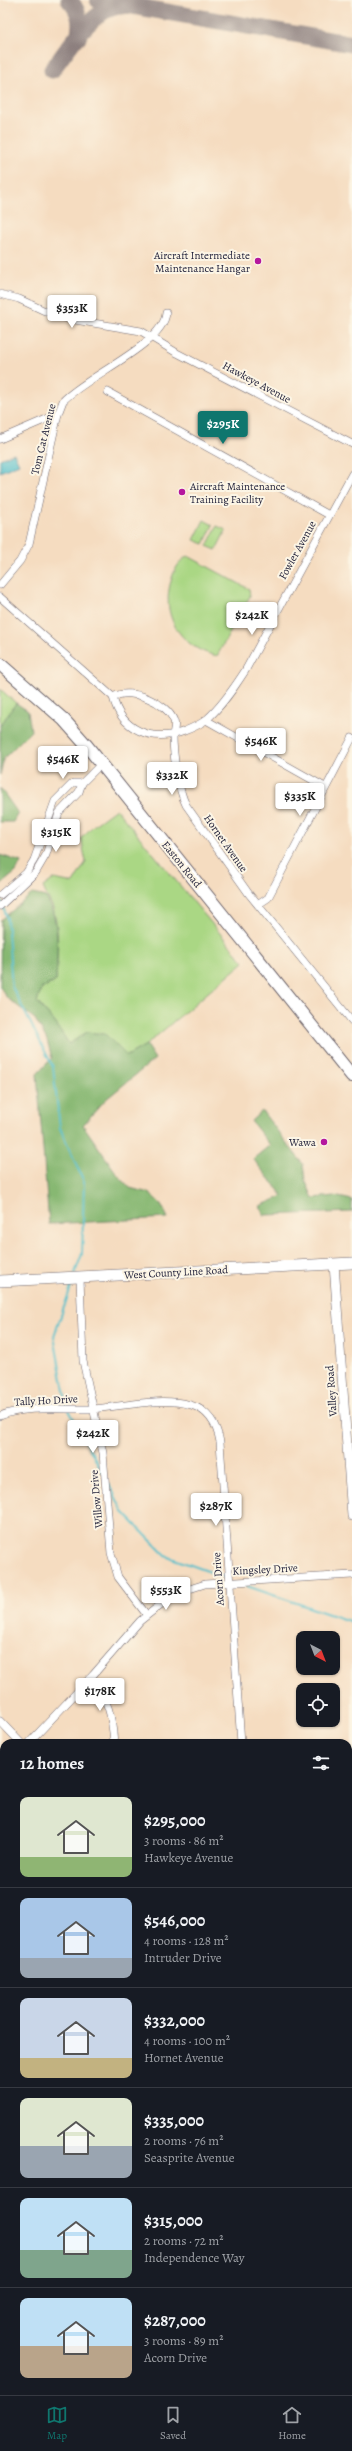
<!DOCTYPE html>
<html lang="en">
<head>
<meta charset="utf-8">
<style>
	:root { --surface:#171b24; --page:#242831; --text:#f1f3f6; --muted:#9ea1a6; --line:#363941; --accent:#0f766e }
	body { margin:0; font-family:Alegreya,serif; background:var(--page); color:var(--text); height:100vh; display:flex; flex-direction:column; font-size:15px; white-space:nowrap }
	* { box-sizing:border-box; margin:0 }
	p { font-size:13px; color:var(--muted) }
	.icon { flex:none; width:22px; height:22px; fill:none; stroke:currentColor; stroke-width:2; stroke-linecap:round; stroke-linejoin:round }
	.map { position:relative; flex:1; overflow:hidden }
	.drawer { position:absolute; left:0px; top:1739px; width:352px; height:656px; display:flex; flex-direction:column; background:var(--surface); border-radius:12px 12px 0 0; box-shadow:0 1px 3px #0004 }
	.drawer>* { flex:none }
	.needle { width:26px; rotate:138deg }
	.buttons { position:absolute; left:296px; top:1631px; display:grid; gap:8px }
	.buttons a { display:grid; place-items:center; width:44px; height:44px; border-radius:8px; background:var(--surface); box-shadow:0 1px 3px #0004; font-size:20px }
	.price { position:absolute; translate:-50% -34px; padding:0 9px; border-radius:4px; background:#fff; color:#222; font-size:13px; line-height:26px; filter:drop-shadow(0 1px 2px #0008) }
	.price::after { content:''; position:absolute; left:50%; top:24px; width:12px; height:9px; margin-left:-6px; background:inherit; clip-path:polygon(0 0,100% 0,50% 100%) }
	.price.on { background:var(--accent); color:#fff }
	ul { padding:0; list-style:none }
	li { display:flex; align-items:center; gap:12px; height:100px; padding:0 20px }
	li+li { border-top:1px solid var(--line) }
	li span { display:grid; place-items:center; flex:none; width:112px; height:80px; border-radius:8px; color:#555 }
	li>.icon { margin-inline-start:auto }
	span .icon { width:48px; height:48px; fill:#fffc; stroke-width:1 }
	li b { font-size:17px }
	h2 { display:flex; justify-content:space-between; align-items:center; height:48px; padding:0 20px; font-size:17px }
	.menu { display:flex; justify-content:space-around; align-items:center; height:56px; border-top:1px solid var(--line); background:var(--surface); font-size:11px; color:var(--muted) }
	.menu a { display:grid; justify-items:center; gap:2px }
	.menu .on { color:var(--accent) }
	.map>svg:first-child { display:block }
	.green { fill:#aad784; stroke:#667c60 }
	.forest { fill:#87b872; stroke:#546d56 }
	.water { fill:#52bfcb; stroke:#3a7083 }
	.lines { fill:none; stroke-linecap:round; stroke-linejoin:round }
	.stream { stroke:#52bfcb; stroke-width:2 }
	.taxiway { stroke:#8c7f7e; stroke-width:17 }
	.minor-casing { stroke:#6c636a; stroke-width:8 }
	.tertiary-casing { stroke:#6c636a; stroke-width:10 }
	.primary-casing { stroke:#6c636a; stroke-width:12 }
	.trunk-casing { stroke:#6c636a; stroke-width:14 }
	.minor { stroke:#fff; stroke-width:7 }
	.tertiary { stroke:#fff; stroke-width:9 }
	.primary { stroke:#fff; stroke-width:11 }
	.trunk { stroke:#fff; stroke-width:12 }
	.poi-dot { fill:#b5179e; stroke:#fcf5e5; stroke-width:1.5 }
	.labels { text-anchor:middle; stroke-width:4; stroke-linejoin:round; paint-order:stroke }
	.poi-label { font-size:11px; fill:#22223b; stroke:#fcf5e5; text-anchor:end }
	.street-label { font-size:11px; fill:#22223b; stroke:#fcf5e5 }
</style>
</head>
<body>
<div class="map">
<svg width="352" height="2395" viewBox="0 0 352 2395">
	<rect width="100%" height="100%" fill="#fcf5e5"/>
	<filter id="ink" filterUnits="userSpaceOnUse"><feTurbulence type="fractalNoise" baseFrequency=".025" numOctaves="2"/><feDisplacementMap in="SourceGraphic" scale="8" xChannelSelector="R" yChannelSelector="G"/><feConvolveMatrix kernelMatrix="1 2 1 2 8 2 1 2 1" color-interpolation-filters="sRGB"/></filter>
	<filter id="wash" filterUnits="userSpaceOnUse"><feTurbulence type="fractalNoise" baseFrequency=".012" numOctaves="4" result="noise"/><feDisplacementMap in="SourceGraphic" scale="16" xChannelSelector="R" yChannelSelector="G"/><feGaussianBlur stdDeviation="0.9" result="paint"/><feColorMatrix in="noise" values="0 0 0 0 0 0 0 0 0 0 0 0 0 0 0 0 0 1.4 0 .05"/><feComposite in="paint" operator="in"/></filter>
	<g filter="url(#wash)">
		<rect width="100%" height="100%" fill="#f5dcc0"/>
		<!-- green -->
		<g class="green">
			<path d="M204,520l9,5 -9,19 -10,-4z"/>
			<path d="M217,526l9,4 -10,20 -9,-4z"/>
			<path d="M188,556l61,33 1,7 -33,60c-37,-8 -58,-42 -45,-78 2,-8 8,-18 16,-22z"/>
			<path d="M0,689l16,14 -16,23z"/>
			<path d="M116,809l128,153 -98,83 -19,11 -40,-24 -18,12 -13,-20 -19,-22 4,-13 15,-8c1,-22 4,-47 -2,-69 -2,-9 -8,-16 -11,-25l11,-8 19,4 13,-21 -5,-24 13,-13z"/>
		</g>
		<!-- forest -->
		<g class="forest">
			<path d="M16,703l12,8 3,20 -27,27 -4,17v-49z"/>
			<path d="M0,788l18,25 -5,9h-13z"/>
			<path d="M0,855l21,7 -5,10 -16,13z"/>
			<path d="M32,894l14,3c15,26 11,55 10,84l-15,8 -4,13 19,22 13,20 18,-12 18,2 22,22 19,-11 9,14 -50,41 -22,25 34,49 13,14 19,5 12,11 7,14 -119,6 -12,-150 15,-16 -5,-18 -12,-21 -28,-21 -7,-11 1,-67z"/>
			<path d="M262,1111l41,53 2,16 8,18 21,-2 18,4v12l-88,3 -4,-9 23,-10 -30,-37 17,-14 -19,-24z"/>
		</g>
		<!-- water -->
		<path class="water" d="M14,453l5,11 -19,8v-13z"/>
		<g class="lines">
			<!-- stream -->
			<g class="stream">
				<path d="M0,897l7,21 5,69 41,80 7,61 24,54 -2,72 -7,19"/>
				<path d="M67,1407l-13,-71 19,-55"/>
				<path d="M69,1410l33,62"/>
				<path d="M109,1484l14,28 43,44 61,22"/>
				<path d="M244,1585l108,37"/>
			</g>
			<!-- taxiway -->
			<g class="taxiway">
				<path d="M69,0c11,11 13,23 9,38"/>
				<path d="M98,0l254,44"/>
				<path d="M52,70c16,-21 42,-65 71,-64"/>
			</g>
		</g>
	</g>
	<g filter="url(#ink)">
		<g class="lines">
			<defs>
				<g id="minor">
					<path d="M0,294l19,5 26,12 24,8 72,12 36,22 175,91"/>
					<path d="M108,392l221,123"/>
					<path d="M0,439l58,-25"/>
					<path d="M0,585l20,-24 9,-17 29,-130 5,-13c22,-24 101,-57 103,-88"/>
					<path d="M0,597l113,100c18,-10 54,5 61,24 2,5 -1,10 -1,15 0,18 5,53 13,69l63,89 103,127"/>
					<path d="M113,697c8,33 38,45 69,35 8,-3 18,-7 25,-13 15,-13 27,-31 38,-48l107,-197"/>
					<path d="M206,720l119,67"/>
					<path d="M0,895l26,-22 8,-13 21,-59 18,-18h9"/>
					<path d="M259,904l9,-6 84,-160"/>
					<path d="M0,906l36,-34 10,-17 13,-42 20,-21 3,-9 20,-20"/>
					<path d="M80,1278l3,83 20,92 8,100 7,24 28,37"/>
					<path d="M0,1416c27,-11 62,-6 91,-7 31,-2 69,-13 100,-4 17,5 26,20 29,37l21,301"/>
					<path d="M89,1679c20,17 23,39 25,64"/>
					<path d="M0,1721l21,22"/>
					<path d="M29,1743l64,-68 47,-54 34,-27 31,-10 147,-9"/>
					<path d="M0,1774l4,-4"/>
					<path d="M0,1846l4,53"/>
					<path d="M0,2067h4"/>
					<path d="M348,2097h4"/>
					<path d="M0,2286l4,-1"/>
					<path d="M0,2376h4"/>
					<path d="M233,2391v4"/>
					<path d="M324,2391v4"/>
				</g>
				<path id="tertiary" d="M334,1264l18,252"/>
				<path id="primary" d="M0,1281l352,-18"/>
				<path id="trunk" d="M0,664l64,56 23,26 265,330"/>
			</defs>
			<!-- minor casing -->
			<use href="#minor" class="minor-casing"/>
			<!-- tertiary casing -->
			<use href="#tertiary" class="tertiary-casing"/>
			<!-- primary casing -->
			<use href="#primary" class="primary-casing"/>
			<!-- trunk casing -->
			<use href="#trunk" class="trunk-casing"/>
			<!-- minor -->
			<use href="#minor" class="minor"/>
			<!-- tertiary -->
			<use href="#tertiary" class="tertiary"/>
			<!-- primary -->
			<use href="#primary" class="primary"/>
			<!-- trunk -->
			<use href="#trunk" class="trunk"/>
		</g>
	</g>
	<!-- markers -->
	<g class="poi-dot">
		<circle cx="258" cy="261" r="4"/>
		<circle cx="182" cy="492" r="4"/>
		<circle cx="324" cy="1142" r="4"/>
	</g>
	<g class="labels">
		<!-- poi labels -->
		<g class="poi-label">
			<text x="250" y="259">Aircraft Intermediate<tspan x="250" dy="13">Maintenance Hangar</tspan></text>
			<text x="190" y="490" text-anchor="start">Aircraft Maintenance<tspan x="190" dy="13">Training Facility</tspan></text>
			<text x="316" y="1146">Wawa</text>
		</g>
		<!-- street labels -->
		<g class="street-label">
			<text transform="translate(257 382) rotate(28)" y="4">Hawkeye Avenue</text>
			<text transform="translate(43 439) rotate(-76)" y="4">Tom Cat Avenue</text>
			<text transform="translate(297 550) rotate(-61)" y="4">Fowler Avenue</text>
			<text transform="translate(226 843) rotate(55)" y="4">Hornet Avenue</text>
			<text transform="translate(182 864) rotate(51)" y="4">Easton Road</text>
			<text transform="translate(176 1272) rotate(-3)" y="4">West County Line Road</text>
			<text transform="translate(331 1391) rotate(-94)" y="4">Valley Road</text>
			<text transform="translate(46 1400) rotate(-3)" y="4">Tally Ho Drive</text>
			<text transform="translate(96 1499) rotate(-95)" y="4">Willow Drive</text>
			<text transform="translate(265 1569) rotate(-3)" y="4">Kingsley Drive</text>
			<text transform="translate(218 1579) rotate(-94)" y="4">Acorn Drive</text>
		</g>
	</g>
</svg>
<div class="buttons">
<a><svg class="needle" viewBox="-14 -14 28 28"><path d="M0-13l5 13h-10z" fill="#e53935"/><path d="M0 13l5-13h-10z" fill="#9ea1a6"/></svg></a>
<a><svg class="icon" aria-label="locate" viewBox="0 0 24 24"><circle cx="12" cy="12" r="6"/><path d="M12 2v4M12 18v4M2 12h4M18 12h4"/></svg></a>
</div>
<b class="price" style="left:72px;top:329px">$353K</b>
<b class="price on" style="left:223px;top:445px">$295K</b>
<b class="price" style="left:252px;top:636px">$242K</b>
<b class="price" style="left:261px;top:762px">$546K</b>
<b class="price" style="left:63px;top:780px">$546K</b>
<b class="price" style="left:172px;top:796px">$332K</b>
<b class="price" style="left:300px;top:817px">$335K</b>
<b class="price" style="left:56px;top:853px">$315K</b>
<b class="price" style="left:93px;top:1454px">$242K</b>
<b class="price" style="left:216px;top:1527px">$287K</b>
<b class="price" style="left:166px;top:1611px">$553K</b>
<b class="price" style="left:100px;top:1712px">$178K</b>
<section class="drawer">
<h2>12 homes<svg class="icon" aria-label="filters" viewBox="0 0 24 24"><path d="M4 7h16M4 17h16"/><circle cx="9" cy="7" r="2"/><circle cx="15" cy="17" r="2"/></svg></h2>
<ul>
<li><span style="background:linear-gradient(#dfe7d0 75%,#8fb573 0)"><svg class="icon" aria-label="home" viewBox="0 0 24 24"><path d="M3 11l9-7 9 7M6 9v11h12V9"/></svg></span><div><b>$295,000</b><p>3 rooms · 86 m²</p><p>Hawkeye Avenue</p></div></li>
<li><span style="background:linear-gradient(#a9c7e8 75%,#9aa5b1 0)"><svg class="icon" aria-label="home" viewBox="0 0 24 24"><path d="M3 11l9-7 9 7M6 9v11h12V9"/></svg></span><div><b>$546,000</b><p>4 rooms · 128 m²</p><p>Intruder Drive</p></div></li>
<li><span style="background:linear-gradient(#c9d6e8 75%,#c2b280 0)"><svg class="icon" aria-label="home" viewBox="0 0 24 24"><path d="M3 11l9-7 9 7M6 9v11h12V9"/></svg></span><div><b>$332,000</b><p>4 rooms · 100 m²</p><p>Hornet Avenue</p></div></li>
<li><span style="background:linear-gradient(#dfe7d0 60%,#9aa5b1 0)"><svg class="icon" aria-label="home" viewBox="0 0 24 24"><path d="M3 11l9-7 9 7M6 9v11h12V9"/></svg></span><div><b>$335,000</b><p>2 rooms · 76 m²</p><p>Seasprite Avenue</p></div></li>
<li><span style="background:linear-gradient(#bfe0f5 65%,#7fa58c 0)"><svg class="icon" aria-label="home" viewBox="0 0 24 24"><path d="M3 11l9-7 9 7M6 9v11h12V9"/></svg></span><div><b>$315,000</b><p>2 rooms · 72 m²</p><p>Independence Way</p></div></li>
<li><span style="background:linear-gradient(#bfe0f5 60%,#b9a48a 0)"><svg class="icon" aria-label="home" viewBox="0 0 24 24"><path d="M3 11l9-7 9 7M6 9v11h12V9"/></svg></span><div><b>$287,000</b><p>3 rooms · 89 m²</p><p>Acorn Drive</p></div></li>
</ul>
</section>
</div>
<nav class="menu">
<a class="on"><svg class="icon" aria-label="map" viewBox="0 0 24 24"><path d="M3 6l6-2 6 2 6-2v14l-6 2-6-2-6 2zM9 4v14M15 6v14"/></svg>Map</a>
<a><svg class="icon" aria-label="saved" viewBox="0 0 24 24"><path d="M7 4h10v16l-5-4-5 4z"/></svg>Saved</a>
<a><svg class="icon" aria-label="home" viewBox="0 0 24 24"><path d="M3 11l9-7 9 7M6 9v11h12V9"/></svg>Home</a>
</nav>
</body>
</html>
